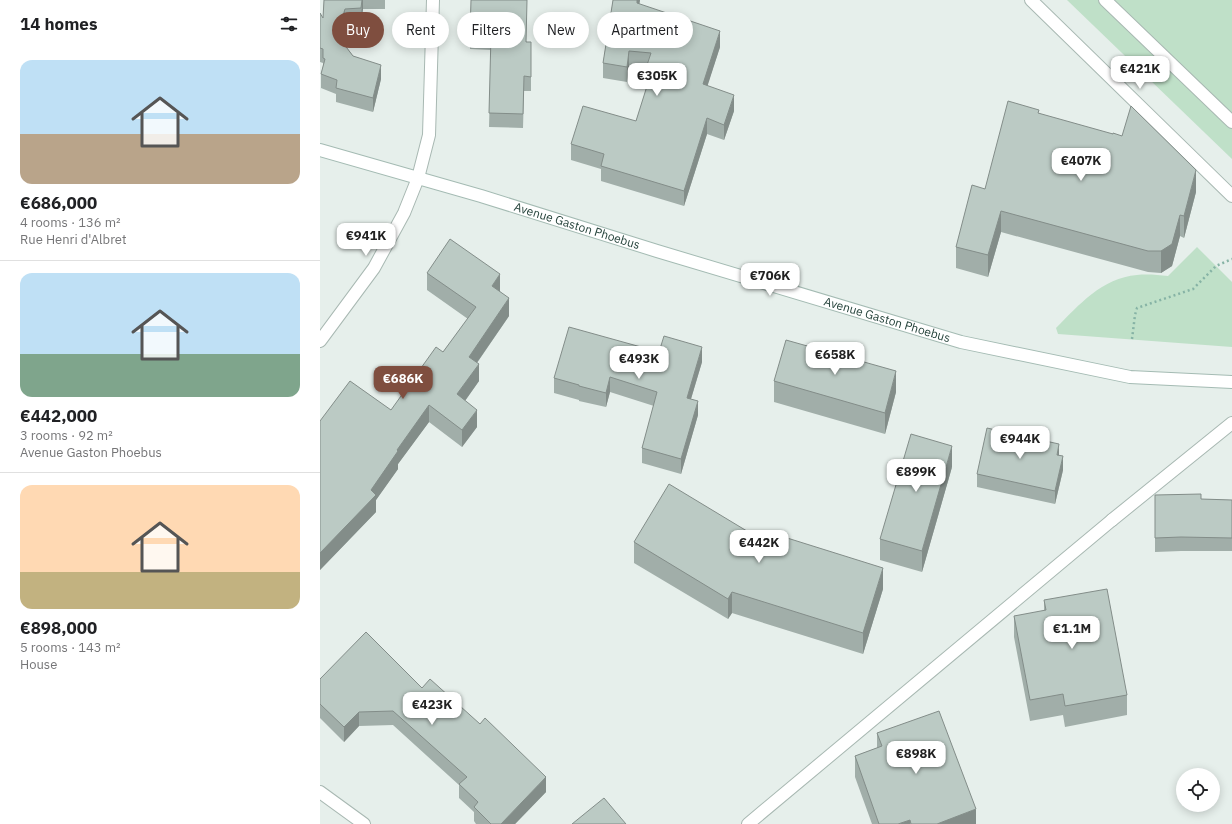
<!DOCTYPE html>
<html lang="en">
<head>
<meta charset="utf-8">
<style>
	:root { --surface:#fff; --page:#f2f2f2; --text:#202124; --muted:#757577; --line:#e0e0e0; --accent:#7f4e3f }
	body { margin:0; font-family:"IBM Plex Sans",sans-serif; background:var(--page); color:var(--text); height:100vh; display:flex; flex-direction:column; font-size:15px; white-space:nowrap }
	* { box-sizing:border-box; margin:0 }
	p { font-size:13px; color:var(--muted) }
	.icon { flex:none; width:22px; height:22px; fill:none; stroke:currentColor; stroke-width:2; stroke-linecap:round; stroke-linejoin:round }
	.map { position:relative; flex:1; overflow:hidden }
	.details { display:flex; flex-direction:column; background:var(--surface); width:320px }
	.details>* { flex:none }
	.top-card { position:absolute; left:12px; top:12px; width:380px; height:36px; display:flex; gap:8px }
	.tools { position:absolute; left:856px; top:768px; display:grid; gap:8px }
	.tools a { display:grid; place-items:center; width:44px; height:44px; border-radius:50%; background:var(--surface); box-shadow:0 2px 10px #0003; font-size:20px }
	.price { position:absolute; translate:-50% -34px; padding:0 9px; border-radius:8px; background:#fff; color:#222; font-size:13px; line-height:26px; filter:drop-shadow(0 1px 2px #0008) }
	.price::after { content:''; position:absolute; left:50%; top:24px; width:12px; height:9px; margin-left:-6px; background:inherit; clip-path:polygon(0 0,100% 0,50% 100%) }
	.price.selected { background:var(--accent); color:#fff }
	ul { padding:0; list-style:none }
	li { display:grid; align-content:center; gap:8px; height:212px; padding:0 20px }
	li+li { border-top:1px solid var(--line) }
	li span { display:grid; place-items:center; height:124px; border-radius:12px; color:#555 }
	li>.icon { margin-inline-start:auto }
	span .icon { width:72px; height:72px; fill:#fffc; stroke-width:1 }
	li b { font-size:17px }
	h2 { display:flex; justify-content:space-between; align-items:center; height:48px; padding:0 20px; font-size:17px }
	.chip { padding:0 14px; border-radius:18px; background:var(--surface); box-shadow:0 2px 10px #0003; font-size:14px; line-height:36px }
	.chip.selected { background:var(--accent); color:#fff }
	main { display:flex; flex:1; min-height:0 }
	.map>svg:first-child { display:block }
	.green { fill:#bfe0c8 }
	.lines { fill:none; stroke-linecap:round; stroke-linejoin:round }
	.lane-casing { stroke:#a8b8b2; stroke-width:14 }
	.street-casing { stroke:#a8b8b2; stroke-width:14 }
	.secondary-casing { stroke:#a4bbb3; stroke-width:14 }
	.path { stroke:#86b3a5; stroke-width:2.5; stroke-dasharray:2 3; stroke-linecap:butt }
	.lane { stroke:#fff; stroke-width:12 }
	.street { stroke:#fff; stroke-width:12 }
	.secondary { stroke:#fff; stroke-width:12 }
	.wall { fill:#a1aea9 }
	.shaded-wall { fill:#838d89 }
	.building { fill:#bbcac4; stroke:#838d89 }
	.labels { text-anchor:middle; stroke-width:3; stroke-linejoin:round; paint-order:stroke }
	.street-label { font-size:12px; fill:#24423a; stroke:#f7fbf9 }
</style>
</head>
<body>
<main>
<section class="details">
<h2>14 homes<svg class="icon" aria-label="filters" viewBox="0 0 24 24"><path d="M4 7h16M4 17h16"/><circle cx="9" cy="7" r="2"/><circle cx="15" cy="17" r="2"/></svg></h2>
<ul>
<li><span style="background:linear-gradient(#bfe0f5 60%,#b9a48a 0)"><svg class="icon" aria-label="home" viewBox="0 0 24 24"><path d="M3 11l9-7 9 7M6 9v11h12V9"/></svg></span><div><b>€686,000</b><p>4 rooms · 136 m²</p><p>Rue Henri d'Albret</p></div></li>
<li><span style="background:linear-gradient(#bfe0f5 65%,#7fa58c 0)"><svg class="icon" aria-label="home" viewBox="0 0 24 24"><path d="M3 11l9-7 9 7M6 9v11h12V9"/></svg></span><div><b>€442,000</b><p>3 rooms · 92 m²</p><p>Avenue Gaston Phoebus</p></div></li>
<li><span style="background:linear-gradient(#ffd9b3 70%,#c2b280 0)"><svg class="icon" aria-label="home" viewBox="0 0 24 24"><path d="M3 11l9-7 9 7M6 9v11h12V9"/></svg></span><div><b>€898,000</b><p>5 rooms · 143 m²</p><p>House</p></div></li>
</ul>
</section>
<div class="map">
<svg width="912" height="824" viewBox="0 0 912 824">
	<rect width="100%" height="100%" fill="#e6efeb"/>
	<!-- green -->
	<g class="green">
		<path d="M747,0h165v159z"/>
		<path d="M877,247l35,35v65l-174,-13 -2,-6c23,-23 46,-50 81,-53 10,-1 21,0 31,1z"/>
	</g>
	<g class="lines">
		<defs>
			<g id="lane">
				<path d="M785,0l127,122"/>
				<path d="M428,824l364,-304"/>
			</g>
			<g id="street">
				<path d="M711,0l201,196"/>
				<path d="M0,341l54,-73 30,-55 14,-35 11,-43 4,-135"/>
				<path d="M792,520l120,-97"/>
				<path d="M0,792l44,32"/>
			</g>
			<g id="secondary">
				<path id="s1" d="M0,150l161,46 176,55 304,91 169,35 102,5"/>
			</g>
		</defs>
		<!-- lane casing -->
		<use href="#lane" class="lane-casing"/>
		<!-- street casing -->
		<use href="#street" class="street-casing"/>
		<!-- secondary casing -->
		<use href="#secondary" class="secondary-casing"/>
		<!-- path -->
		<path class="path" d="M812,339l3,-24 2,-7 56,-19 23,-23 16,-7"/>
		<!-- lane -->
		<use href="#lane" class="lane"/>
		<!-- street -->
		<use href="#street" class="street"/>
		<!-- secondary -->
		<use href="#secondary" class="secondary"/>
	</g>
	<!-- wall -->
	<g class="wall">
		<path d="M4,0h61v9h-22l-2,13 -16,1 -5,16 13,17 28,23 -8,33 -37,-10v-8l-15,-6v-14l2,-8v-3l-3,-1v-49l3,5z"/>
		<path d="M151,0l56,42 4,15v34h-7l-1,37 -34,-1 2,-77 -21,-1z"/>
		<path d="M293,0h27l-1,4 81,43 -13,39 27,25 -10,29 -17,-6 -23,72 -83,-25v-12l-30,-9v-16l65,-23 13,-40h-2v-13l-18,-1 -2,15 -24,-4v-15z"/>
		<path d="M719,113l157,79 -12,46 -4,-2 -8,30 -11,7 -13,-1 -147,-40 -13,45 -32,-9v-21l29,-58z"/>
		<path d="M107,273l73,18 9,25 -32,47 2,18 -14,20 12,26 -15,20 -33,-25 -31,42v5l-22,31v12l-56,58v-149l71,-11 52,-58 25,-33 -41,-29z"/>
		<path d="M339,352l43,10 -11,37 7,16 -17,59 -39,-11v-15l12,-42 -44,-14 -4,15 -27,-6v-1l-25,-7v-15z"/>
		<path d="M454,381l122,11 -11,42 -111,-32z"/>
		<path d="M739,456l4,14 -8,34 -78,-17v-13z"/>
		<path d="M632,467l-30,105 -42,-12v-21z"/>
		<path d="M835,495l46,4 31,1v51h-51l-26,1z"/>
		<path d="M314,542l146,9 103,38 -20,65 -131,-41 -4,6 -94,-56z"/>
		<path d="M724,600l83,95v20l-62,12 -2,-12 -33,6 -16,-84v-21l30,-5z"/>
		<path d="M0,679l102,9 124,104 -31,32h-39l-2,-3v-9l-15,-14v-13l-66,-60 -34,1 -15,16 -24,-24z"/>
		<path d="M557,733l99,91h-104l-17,-47v-21l22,-8z"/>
	</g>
	<!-- shaded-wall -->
	<g class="shaded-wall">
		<path d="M42,0h1v9l-2,13z"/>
		<path d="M317,0h3l-3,19z"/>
		<path d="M25,9v14l-8,26v-14z"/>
		<path d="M400,31v16l-17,53v-16z"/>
		<path d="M309,51v16l-2,15v-15z"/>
		<path d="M61,65v14l-8,33v-14z"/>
		<path d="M414,95v16l-10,29v-15z"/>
		<path d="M387,118v16l-23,72v-15z"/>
		<path d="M876,170v22l-12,46v-22z"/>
		<path d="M681,211v21l-13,45v-22z"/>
		<path d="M860,215v21l-8,30 -11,7v-22z"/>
		<path d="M180,274v17l-8,12v-17z"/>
		<path d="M189,298v18l-40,58v-17z"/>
		<path d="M382,347v15l-15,50v-14z"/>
		<path d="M159,364v17l-22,31v-18z"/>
		<path d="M576,371v21l-11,42v-21z"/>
		<path d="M290,377v15l-4,15v-14z"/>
		<path d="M378,401v14l-17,59v-15z"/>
		<path d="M109,405v17l-31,42v5l-22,31v12l-56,58v-17l51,-63 26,-40z"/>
		<path d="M157,410v17l-15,20v-17z"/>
		<path d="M739,444v13l-2,-2z"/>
		<path d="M632,446v21l-30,105v-21z"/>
		<path d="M743,456v14l-8,34v-13z"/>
		<path d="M563,568v21l-20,65v-21z"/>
		<path d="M412,592v21l-4,6v-20z"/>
		<path d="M39,712v14l-15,16v-15z"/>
		<path d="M226,777v15l-31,32h-14z"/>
		<path d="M656,809v15h-39z"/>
		<path d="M590,820v4h-12z"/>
	</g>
	<!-- building -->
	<g class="building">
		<path d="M4,0h38l-1,8 -16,1 -8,26 16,21 28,9 -8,33 -37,-10 1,-8 -16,-6 4,-15 -2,-1v-9l-3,-1v-35l3,5z"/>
		<path d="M151,0h56l-1,42h5v35l-7,-1 -1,38 -34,-1 2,-78h-21z"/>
		<path d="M293,0h24v3l83,28 -17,53 31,11 -10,30 -17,-7 -23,73 -83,-25 3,-12 -33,-10 12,-38 53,15 17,-54 -6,-2 4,-12 -22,-2 -2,16 -24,-4z"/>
		<path d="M688,101l31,9 -1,3 75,21v-1l9,3 9,-30 65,64 -12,46 -4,-1 -8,29 -11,7h-13l-147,-40 -13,44 -32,-8 16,-62 13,4z"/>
		<path d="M130,239l50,35 -8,12 17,12 -40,59 10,7 -22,30 20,16 -15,20 -33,-25 -32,45 1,1 -27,39 5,5 -56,58v-132l30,-40 41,29 45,-63 7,5 33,-45 -49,-34z"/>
		<path d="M249,327l90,25 5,-16 38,11 -15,51 11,3 -17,58 -39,-11 15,-56 -47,-15 -4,16 -27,-7v-1l-25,-7z"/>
		<path d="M466,340l110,31 -11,42 -111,-32z"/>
		<path d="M667,428l72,16 -2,11 6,1 -8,35 -78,-17z"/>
		<path d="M591,434l41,12 -30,105 -42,-12z"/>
		<path d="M349,484l111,67 4,-14 99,31 -20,65 -131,-41 -4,7 -94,-57z"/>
		<path d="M881,494v5l31,1v38l-51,-1 -26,1v-43z"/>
		<path d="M787,589l20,106 -62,11 -2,-12 -33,6 -16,-84 32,-6 -2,-10z"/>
		<path d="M46,632l56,56 8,-9 50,45 5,-6 61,59 -45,47h-10l-17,-17 4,-5 -19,-18 8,-7 -74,-66 -34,1 -15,15 -24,-23v-25z"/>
		<path d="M619,711l37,98 -39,15h-26l-1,-4 -12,4h-19l-24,-68 27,-10 -5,-13z"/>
		<path d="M284,798l22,26h-54z"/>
	</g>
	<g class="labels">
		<!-- street labels -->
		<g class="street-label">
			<text dy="4" stroke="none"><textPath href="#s1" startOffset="268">Avenue Gaston Phoebus</textPath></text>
			<text dy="4" stroke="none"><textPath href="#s1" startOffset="592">Avenue Gaston Phoebus</textPath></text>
		</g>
	</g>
</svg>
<div class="tools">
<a><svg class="icon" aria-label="locate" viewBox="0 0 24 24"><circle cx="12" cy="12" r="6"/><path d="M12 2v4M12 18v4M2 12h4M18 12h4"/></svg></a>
</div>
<b class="price" style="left:820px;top:90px">€421K</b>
<b class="price" style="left:337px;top:97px">€305K</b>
<b class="price" style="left:761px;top:182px">€407K</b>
<b class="price" style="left:46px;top:257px">€941K</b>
<b class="price" style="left:450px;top:297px">€706K</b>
<b class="price" style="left:515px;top:376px">€658K</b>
<b class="price" style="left:319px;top:380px">€493K</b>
<b class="price selected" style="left:83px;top:400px">€686K</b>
<b class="price" style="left:700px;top:460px">€944K</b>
<b class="price" style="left:596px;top:493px">€899K</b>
<b class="price" style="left:439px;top:564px">€442K</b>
<b class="price" style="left:752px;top:650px">€1.1M</b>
<b class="price" style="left:112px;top:726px">€423K</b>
<b class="price" style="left:596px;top:775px">€898K</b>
<div class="top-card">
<a class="chip selected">Buy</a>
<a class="chip">Rent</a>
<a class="chip">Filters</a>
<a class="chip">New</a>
<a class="chip">Apartment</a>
</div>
</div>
</main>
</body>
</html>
